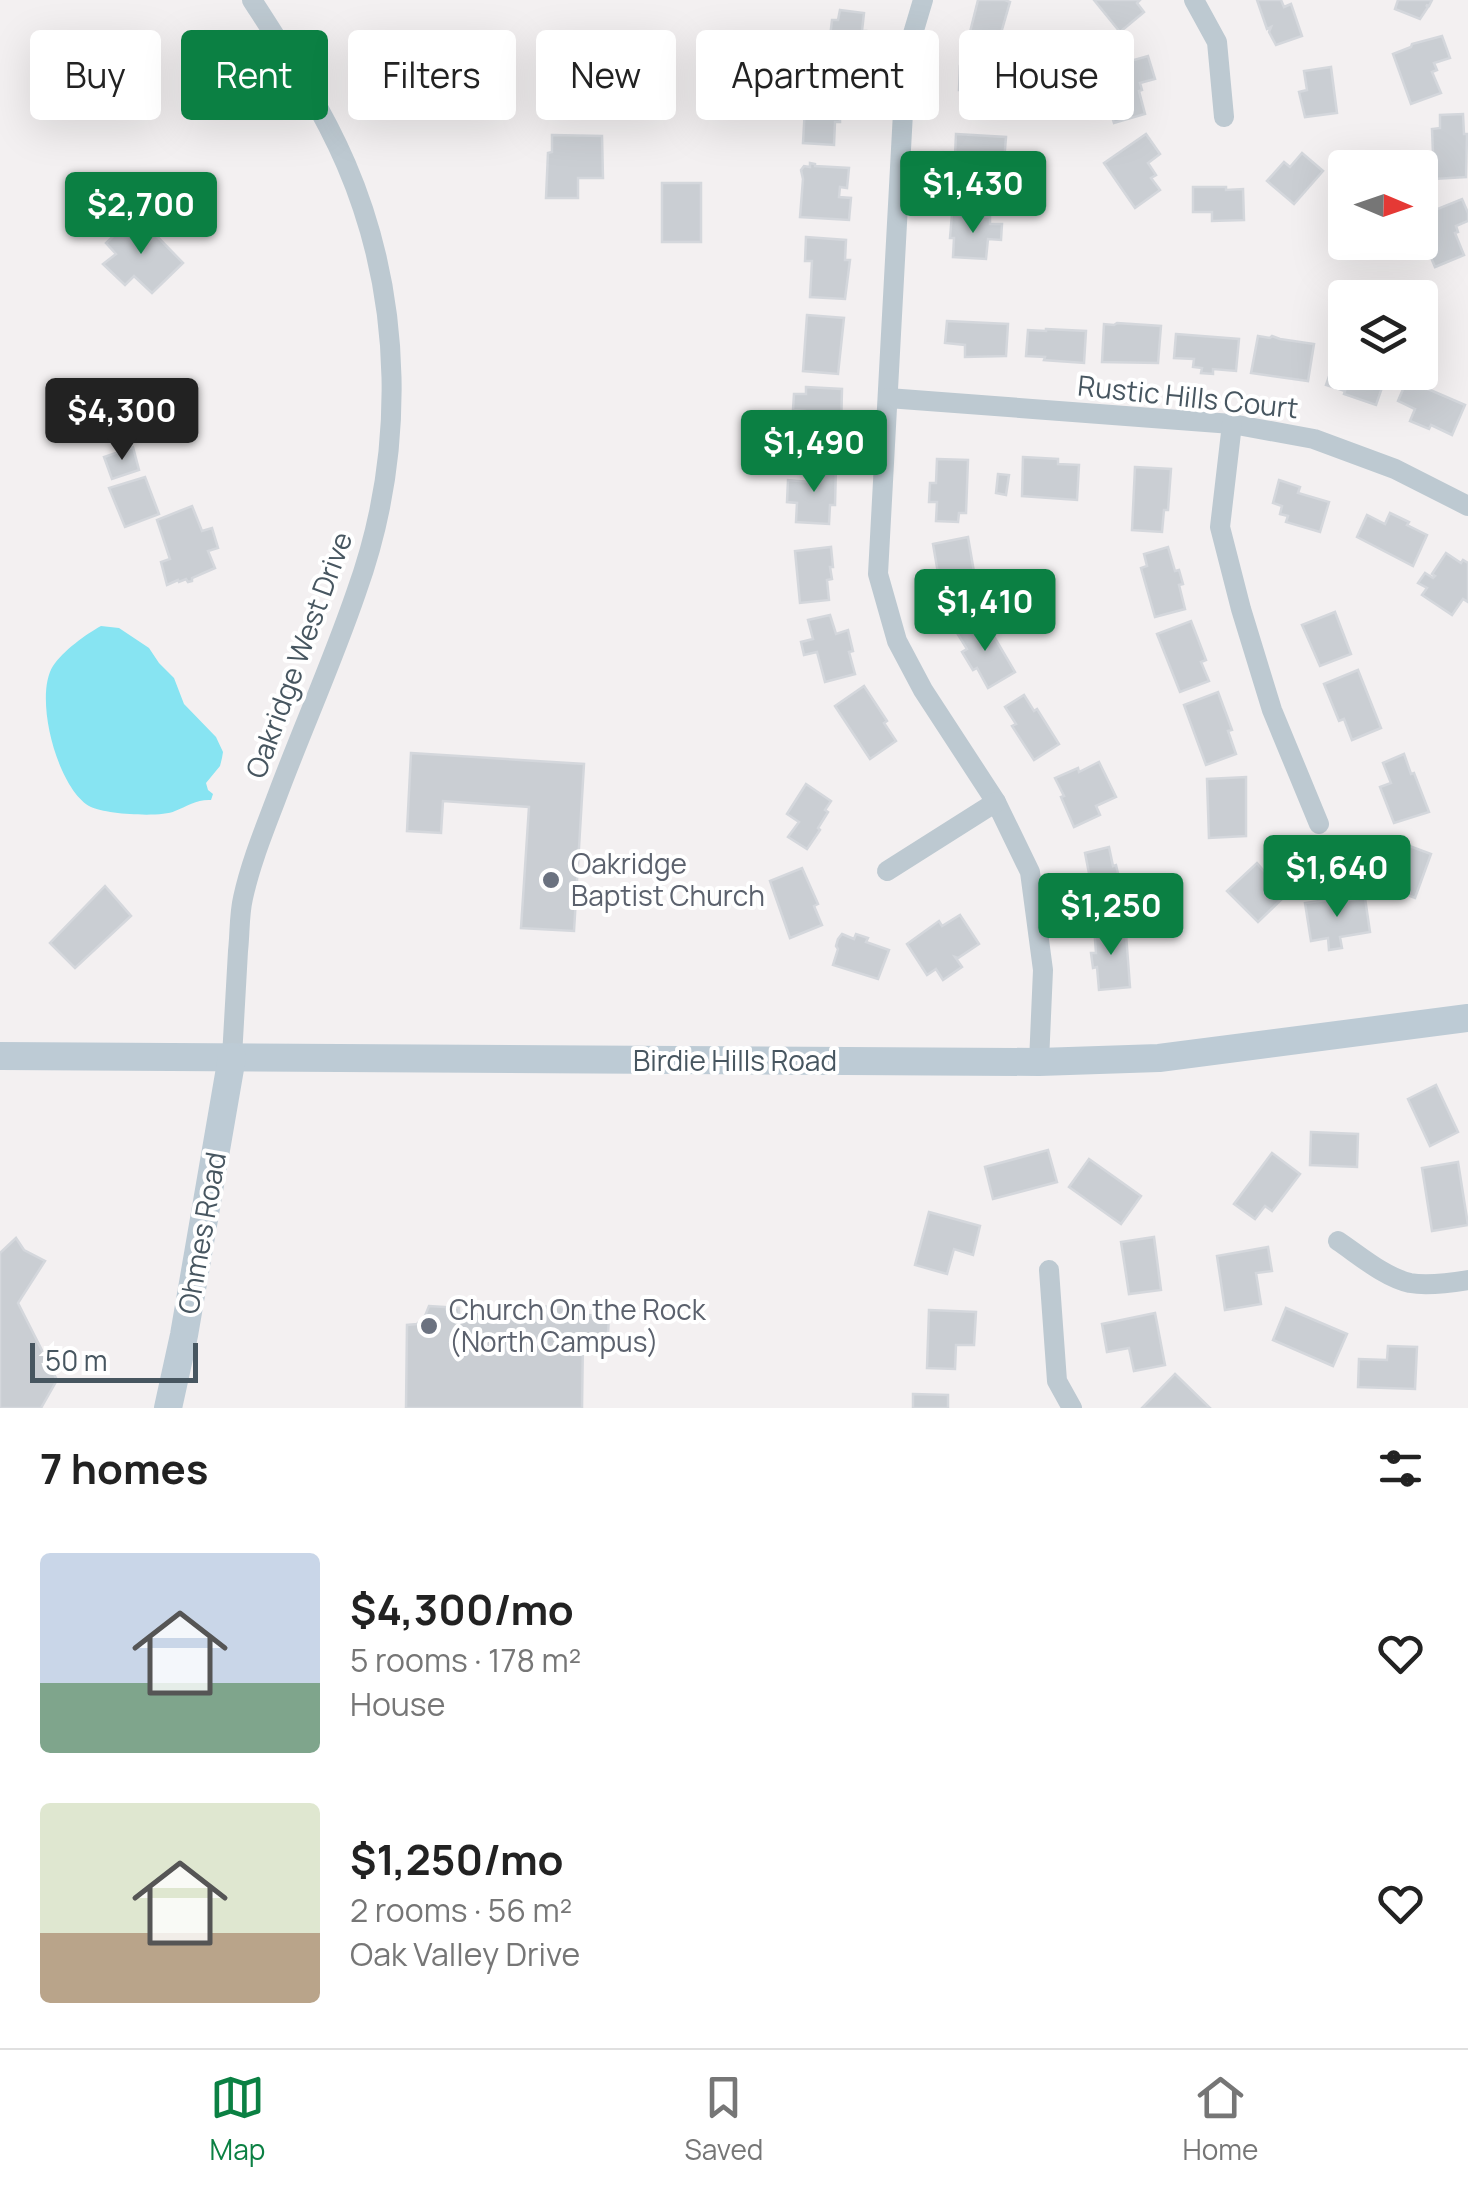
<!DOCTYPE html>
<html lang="en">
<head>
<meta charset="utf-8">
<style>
	:root { --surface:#fff; --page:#f2f2f2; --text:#222; --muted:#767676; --line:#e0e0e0; --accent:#0b8043 }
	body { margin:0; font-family:Manrope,sans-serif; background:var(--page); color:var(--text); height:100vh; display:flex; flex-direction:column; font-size:38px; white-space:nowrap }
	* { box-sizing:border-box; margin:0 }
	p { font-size:32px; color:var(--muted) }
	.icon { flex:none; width:55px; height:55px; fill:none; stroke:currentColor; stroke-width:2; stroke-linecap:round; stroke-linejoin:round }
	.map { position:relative; height:1408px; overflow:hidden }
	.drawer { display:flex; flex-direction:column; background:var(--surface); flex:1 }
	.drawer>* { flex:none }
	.guide { position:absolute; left:30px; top:30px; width:1410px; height:90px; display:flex; gap:20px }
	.needle { width:65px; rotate:92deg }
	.fabs { position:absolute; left:1328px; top:150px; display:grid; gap:20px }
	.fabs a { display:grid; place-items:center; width:110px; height:110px; border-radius:10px; background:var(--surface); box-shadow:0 10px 40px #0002; font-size:50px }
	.scale { position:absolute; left:30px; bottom:25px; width:168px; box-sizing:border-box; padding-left:10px; border:5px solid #475660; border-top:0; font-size:28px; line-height:35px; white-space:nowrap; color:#475660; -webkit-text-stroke:8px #fff; paint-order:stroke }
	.price { position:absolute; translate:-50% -85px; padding:0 22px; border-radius:10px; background:var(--accent); color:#fff; font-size:32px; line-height:65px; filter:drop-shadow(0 2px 5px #0008) }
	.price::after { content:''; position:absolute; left:50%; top:60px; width:30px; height:22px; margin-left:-15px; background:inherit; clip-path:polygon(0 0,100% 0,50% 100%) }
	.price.on { background:#222; color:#fff }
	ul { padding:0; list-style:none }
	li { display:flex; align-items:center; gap:30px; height:250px; padding:0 40px }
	li span { display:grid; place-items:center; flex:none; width:280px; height:200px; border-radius:10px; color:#555 }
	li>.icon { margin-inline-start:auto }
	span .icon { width:120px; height:120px; fill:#fffc; stroke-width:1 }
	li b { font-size:42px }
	h2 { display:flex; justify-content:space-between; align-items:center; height:120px; padding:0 40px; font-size:42px }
	.tag { padding:0 35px; border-radius:10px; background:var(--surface); box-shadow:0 10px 40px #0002; font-size:35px; line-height:90px }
	.tag.on { background:var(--accent); color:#fff }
	.dock { display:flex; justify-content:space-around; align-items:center; height:140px; border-top:2px solid var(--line); background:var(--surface); font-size:28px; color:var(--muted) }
	.dock a { display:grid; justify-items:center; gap:5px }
	.dock .on { color:var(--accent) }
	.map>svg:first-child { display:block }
	.water { fill:#87e4f2 }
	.building { fill:#caced3; stroke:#d4d7dc; stroke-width:2.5 }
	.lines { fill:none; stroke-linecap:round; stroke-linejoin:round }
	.minor { stroke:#bdc9d1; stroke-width:20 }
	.secondary { stroke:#bdcbd5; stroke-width:28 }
	.worship-dot { fill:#6b7280; stroke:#fff; stroke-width:4 }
	.labels { text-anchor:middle; stroke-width:8; stroke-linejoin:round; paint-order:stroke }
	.street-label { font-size:28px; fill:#475660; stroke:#fff }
	.worship-label { font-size:28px; fill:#5b616d; stroke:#fff; text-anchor:start }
</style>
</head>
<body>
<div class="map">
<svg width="1468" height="1408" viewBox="0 0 1468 1408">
	<rect width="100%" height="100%" fill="#f3f0f1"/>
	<!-- water -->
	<path class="water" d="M101,626l18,2 30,20 10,15 15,15 10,26 32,33 7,15 -1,6 -2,8 -14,17 2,7 5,4 -2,6c-13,-1 -24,6 -36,11 -15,7 -70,3 -84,-4 -33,-16 -58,-110 -38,-141 10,-15 33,-32 48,-40z"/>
	<!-- building -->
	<g class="building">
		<path d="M978,0h27l5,2 -11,38 -29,-8z"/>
		<path d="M1094,0h46l-3,3 7,9 -24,20z"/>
		<path d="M1257,0h24l3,7 7,-3 11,32 -26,9 -7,-13 2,-5 -4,2z"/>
		<path d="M1398,0h34l-3,6 -3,-1 2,2 -8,12 -25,-10z"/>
		<path d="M840,10l24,3 -2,18h4l-8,43 -32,-3 6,-51h6z"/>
		<path d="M1442,36l8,22 -16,5 3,7 -5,2 9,21 -30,11 -18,-50 18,-7 1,-3z"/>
		<path d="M1148,56l7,23 -15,4 2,7 -3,1 6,23 -31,9 -16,-53z"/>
		<path d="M960,66l38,2 -2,41 -34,-2 1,-17h-4z"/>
		<path d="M1331,67l6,46 -32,4 -6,-25 8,-2 -3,-19z"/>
		<path d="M806,90l51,2 -1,25 -16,-2v7h-5l-1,23 -31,-2z"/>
		<path d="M1463,114l1,20h3l-1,43 -32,2 -2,-50 8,-1v-13z"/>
		<path d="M956,134l50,3 -4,50 -44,-3 1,-17h8v-10l-12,-1z"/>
		<path d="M1146,134l14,20 -12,9 8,12 -5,3 9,12 -25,18 -31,-45z"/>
		<path d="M552,135l50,1 1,42h-25v20h-32l2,-45 4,-1z"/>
		<path d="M1302,153l21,18 -29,33 -27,-23 17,-19 6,5z"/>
		<path d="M810,163l5,1v2l34,2 -2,20 -7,-1 -1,10 12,1 -2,22 -49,-3 3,-38 -2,-9 3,-4 6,1z"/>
		<rect x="662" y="183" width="39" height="59"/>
		<path d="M1193,187h33v3l17,-1 1,31 -32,1v-9h-19z"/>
		<path d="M1462,199l6,14v8l-12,5 2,6 -3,1 9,22 -29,12 -15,-35v-16z"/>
		<path d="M952,214l38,3v7h12l-1,16 -13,-1 -2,20 -33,-2 1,-19h-4z"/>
		<path d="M132,218l10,10 3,-4 38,39 -31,30 -18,-17 -9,9 -22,-21 13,-10 -10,-11z"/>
		<path d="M806,237l40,3 -1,20h5l-5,39 -35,-2 2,-36h-7z"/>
		<path d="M807,315l37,3 -6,56 -35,-3z"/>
		<path d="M947,321l61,3 -2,32 -41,1v-12l-20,-2z"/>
		<path d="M1117,323l44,3 -3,37 -56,-1 2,-38 10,1z"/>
		<path d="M1046,329l40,2 -2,32 -40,-3 1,-3 -19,-1 2,-26 18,1z"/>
		<path d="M1176,334l63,5 -3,32 -23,-2v5l-12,-1 1,-5 -9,-1 1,-8 -20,-1z"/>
		<path d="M1258,336l12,2 2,-2 8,3 34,5 -6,37 -57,-8z"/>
		<path d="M1334,362l11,4v6h31l10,4 -10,29 -32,-11 1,-3 -19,-6z"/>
		<path d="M1407,380l58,25 -13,30 -21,-10 -2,4 -19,-8 5,-12 -17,-8z"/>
		<path d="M806,387l36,2 -1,41h-3l-1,19 -36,-1 4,-37 -12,-1 1,-16h12z"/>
		<path d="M133,447l6,23 -27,9 -8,-22z"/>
		<path d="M1023,457l35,2v5l21,1 -2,35 -55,-4z"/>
		<path d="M937,459l31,1 -2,53h-7l-1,9 -22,-1 1,-19h-8l1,-19h6z"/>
		<path d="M812,463l24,2 -1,40h-5l-1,19 -33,-2 1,-19 -10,-1 1,-22 23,2z"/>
		<path d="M1135,467l36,2 -3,41h-4l-2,22 -30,-2z"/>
		<path d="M998,474l11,1 -3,20 -10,-2z"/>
		<path d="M145,477l14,37 -34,13 -16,-39z"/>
		<path d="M1279,480l21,7 -2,6 31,9 -9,30 -34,-10 2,-6 -8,-2 2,-8 -9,-3z"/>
		<path d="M192,506l10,25 10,-3 6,20 -10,3 7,17 -23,10v3l-4,1 -2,-3 -7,3 -1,-2 -11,5 -6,-23 9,-3 -13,-39z"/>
		<path d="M1390,513l19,9 -2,3 20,10 -14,31 -56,-29 10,-22 18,9z"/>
		<path d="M968,537l11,64 -31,5 -4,-22 -4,1 -7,-41z"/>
		<path d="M831,547l2,20h-3l2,12 -5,1 2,20 -29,3 -5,-52z"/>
		<path d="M1168,547l7,24 4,-1 4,14 -4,1 6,24 -30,8 -14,-49 6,-2 -3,-12z"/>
		<path d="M1446,553l15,10 2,-3 5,3v39l-5,-3 -11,16 -30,-20 5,-7 -9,-5 7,-10 8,5 2,-2 -3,-2z"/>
		<path d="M1335,612l16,42 -31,12 -18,-41z"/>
		<path d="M830,615l6,19 12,-4 5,21 -4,1 6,22 -30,8 -8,-30 -13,3 -3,-13 12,-3 -5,-19z"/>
		<path d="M978,621l6,10 5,-3 26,44 -27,16 -11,-20 -4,2 -11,-18 5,-3 -10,-16z"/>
		<path d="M1191,621l15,39 -5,2 8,19 -29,11 -23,-58z"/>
		<path d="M1358,670l23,58 -29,12 -8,-21 -5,2 -15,-37z"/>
		<path d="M864,686l23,35 -3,2 12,18 -26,18 -35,-53z"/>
		<path d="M1218,692l14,38 -4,1 8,23 -30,11 -22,-60z"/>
		<path d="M1024,695l10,16 3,-2 22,35 -25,16 -22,-34 4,-2 -11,-17z"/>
		<path d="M411,753l173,11 -10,167 -53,-3 8,-121 -86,-6 -2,32 -34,-2z"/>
		<path d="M1404,754l7,20 3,-1 15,39 -35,11 -14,-36 11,-4 -8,-20z"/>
		<path d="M1099,762l17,35 -20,9 4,9 -26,12 -13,-30 3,-1 -9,-18 23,-10 1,4z"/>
		<path d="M1246,777v59l-37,2 -2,-59z"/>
		<path d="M806,784l25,17 -6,9 3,2 -10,16 2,2 -13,19 -19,-12 11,-15 -12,-8z"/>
		<path d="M1396,841l35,13 -16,44 -35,-13z"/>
		<path d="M1109,847l4,19 3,-1 9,38 -29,6 -11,-56z"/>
		<path d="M1257,863l28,33 -27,26 -31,-31z"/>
		<path d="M802,868l16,36 -4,2 8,19 -32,13 -20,-57z"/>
		<path d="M105,886l26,30 -56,52 -25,-25z"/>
		<path d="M1341,898l1,3 23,-3 5,34 -30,5 2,11 -13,2 -1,-12 -17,3 -6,-38z"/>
		<path d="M960,915l19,29 -21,14 -3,-1 7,10 -19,13 -7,-11 -9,6 -20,-31 32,-23 3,5z"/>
		<path d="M1119,924l1,11 6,-1 4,53 -31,3 -2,-23 -4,1 -2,-15h5l-2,-27z"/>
		<path d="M842,934l12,5 2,-5 12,4 -2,4 23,8 -11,29 -45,-14 5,-16 -2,-3 2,-7z"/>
		<path d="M1436,1085l22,47 -28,14 -22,-47z"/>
		<path d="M1311,1132l47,2 -1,33 -47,-2z"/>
		<path d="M1048,1150l9,32 -64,17 -8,-32z"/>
		<path d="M1272,1153l28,21 -28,37 -7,-5 -10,13 -21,-15z"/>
		<path d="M1089,1159l52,37 -20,28 -52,-37z"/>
		<path d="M1458,1162l10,63 -36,6 -10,-63z"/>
		<path d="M929,1212l51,14 -7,29 -19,-6 -7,25 -32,-9z"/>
		<path d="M1154,1237l7,53 -32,4 -8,-52z"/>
		<path d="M16,1238l8,12 21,11 -27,42 39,77 -16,28h-41v-155z"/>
		<path d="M1268,1247l4,24 -16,2 5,31 -36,6 -8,-54z"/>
		<path d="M429,1306l30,2v6l67,1 1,-9 60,2v7l22,1 -1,19h-25l-1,73h-176l1,-83 10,-1 8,-8z"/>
		<path d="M1286,1308l61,26 -14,32 -60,-26z"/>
		<path d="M929,1310l47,2 -2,33h-18l-1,24 -28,-1z"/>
		<path d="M1155,1313l10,52 -31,6 -5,-23 -22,4 -5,-28z"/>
		<path d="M1388,1346l29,1 -2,42 -57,-2 1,-28 28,1z"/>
		<path d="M1175,1374l35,34h-68z"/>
		<path d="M913,1394l35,1v13h-35z"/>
	</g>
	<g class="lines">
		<!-- minor -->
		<g class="minor">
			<path d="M923,0l-17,57 -28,517 19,67 26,49 73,112 34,70 13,98 -4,92"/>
			<path d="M1194,0l23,42 7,75"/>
			<path d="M888,398l344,26 82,15 81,30 73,37"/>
			<path d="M1232,424l-12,103 21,82 31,101 47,114"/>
			<path d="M887,871l109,-69"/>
			<path d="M232,1057c2,-36 4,-71 6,-106 2,-17 1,-36 5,-53 8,-37 23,-72 36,-107 25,-66 54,-131 77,-198 50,-138 48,-294 -10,-429 -25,-58 -60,-111 -94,-164"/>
			<path d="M1338,1241c21,14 46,36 72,42 18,3 40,0 58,-3"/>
			<path d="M1049,1270l8,111 15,27"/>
		</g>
		<!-- secondary -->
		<g class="secondary">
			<path d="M0,1056l1039,6 120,-4 309,-40"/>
			<path d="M168,1408l16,-73 48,-278"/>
		</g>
	</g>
	<!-- markers -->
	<g class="worship-dot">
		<circle cx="551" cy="880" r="10"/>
		<circle cx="429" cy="1326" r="10"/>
	</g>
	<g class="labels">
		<!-- street labels -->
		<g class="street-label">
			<text transform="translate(1188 397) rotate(6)" y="10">Rustic Hills Court</text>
			<text transform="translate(299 655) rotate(-70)" y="10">Oakridge West Drive</text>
			<text x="735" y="1071">Birdie Hills Road</text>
			<text transform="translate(202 1233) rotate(-80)" y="10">Ohmes Road</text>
		</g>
		<!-- worship labels -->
		<g class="worship-label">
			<text x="571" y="874">Oakridge<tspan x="571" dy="32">Baptist Church</tspan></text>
			<text x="449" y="1320">Church On the Rock<tspan x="449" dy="32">(North Campus)</tspan></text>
		</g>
	</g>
</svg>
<div class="fabs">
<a><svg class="needle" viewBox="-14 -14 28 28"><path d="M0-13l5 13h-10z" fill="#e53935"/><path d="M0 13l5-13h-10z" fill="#767676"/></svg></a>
<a><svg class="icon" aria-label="layers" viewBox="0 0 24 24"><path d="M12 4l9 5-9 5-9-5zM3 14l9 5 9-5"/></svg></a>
</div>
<div class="scale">50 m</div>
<b class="price" style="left:973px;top:236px">$1,430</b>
<b class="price" style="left:141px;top:257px">$2,700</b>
<b class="price on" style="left:122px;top:463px">$4,300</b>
<b class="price" style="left:814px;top:495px">$1,490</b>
<b class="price" style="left:985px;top:654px">$1,410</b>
<b class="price" style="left:1337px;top:920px">$1,640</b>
<b class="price" style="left:1111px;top:958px">$1,250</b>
<div class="guide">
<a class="tag">Buy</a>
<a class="tag on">Rent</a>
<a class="tag">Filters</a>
<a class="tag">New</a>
<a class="tag">Apartment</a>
<a class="tag">House</a>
</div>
</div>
<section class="drawer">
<h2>7 homes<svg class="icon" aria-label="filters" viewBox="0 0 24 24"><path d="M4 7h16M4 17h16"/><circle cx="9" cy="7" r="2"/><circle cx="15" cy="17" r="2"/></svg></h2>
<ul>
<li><span style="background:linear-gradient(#c9d6e8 65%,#7fa58c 0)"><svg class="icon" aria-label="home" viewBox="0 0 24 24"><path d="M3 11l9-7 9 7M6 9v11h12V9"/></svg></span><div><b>$4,300/mo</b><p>5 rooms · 178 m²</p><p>House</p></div><svg class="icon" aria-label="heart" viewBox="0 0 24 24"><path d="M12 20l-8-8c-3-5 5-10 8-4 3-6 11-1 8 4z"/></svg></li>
<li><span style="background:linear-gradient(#dfe7d0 65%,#b9a48a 0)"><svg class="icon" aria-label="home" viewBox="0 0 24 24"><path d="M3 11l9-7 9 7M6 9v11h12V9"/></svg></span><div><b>$1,250/mo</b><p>2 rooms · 56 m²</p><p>Oak Valley Drive</p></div><svg class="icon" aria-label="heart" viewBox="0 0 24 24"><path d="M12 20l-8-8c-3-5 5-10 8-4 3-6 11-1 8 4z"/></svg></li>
</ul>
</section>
<nav class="dock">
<a class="on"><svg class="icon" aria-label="map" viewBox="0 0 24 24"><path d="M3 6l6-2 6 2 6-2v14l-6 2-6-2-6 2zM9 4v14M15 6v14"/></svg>Map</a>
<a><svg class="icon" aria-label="saved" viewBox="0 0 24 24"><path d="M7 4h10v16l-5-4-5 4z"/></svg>Saved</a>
<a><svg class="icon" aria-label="home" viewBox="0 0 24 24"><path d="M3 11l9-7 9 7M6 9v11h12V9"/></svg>Home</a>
</nav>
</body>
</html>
